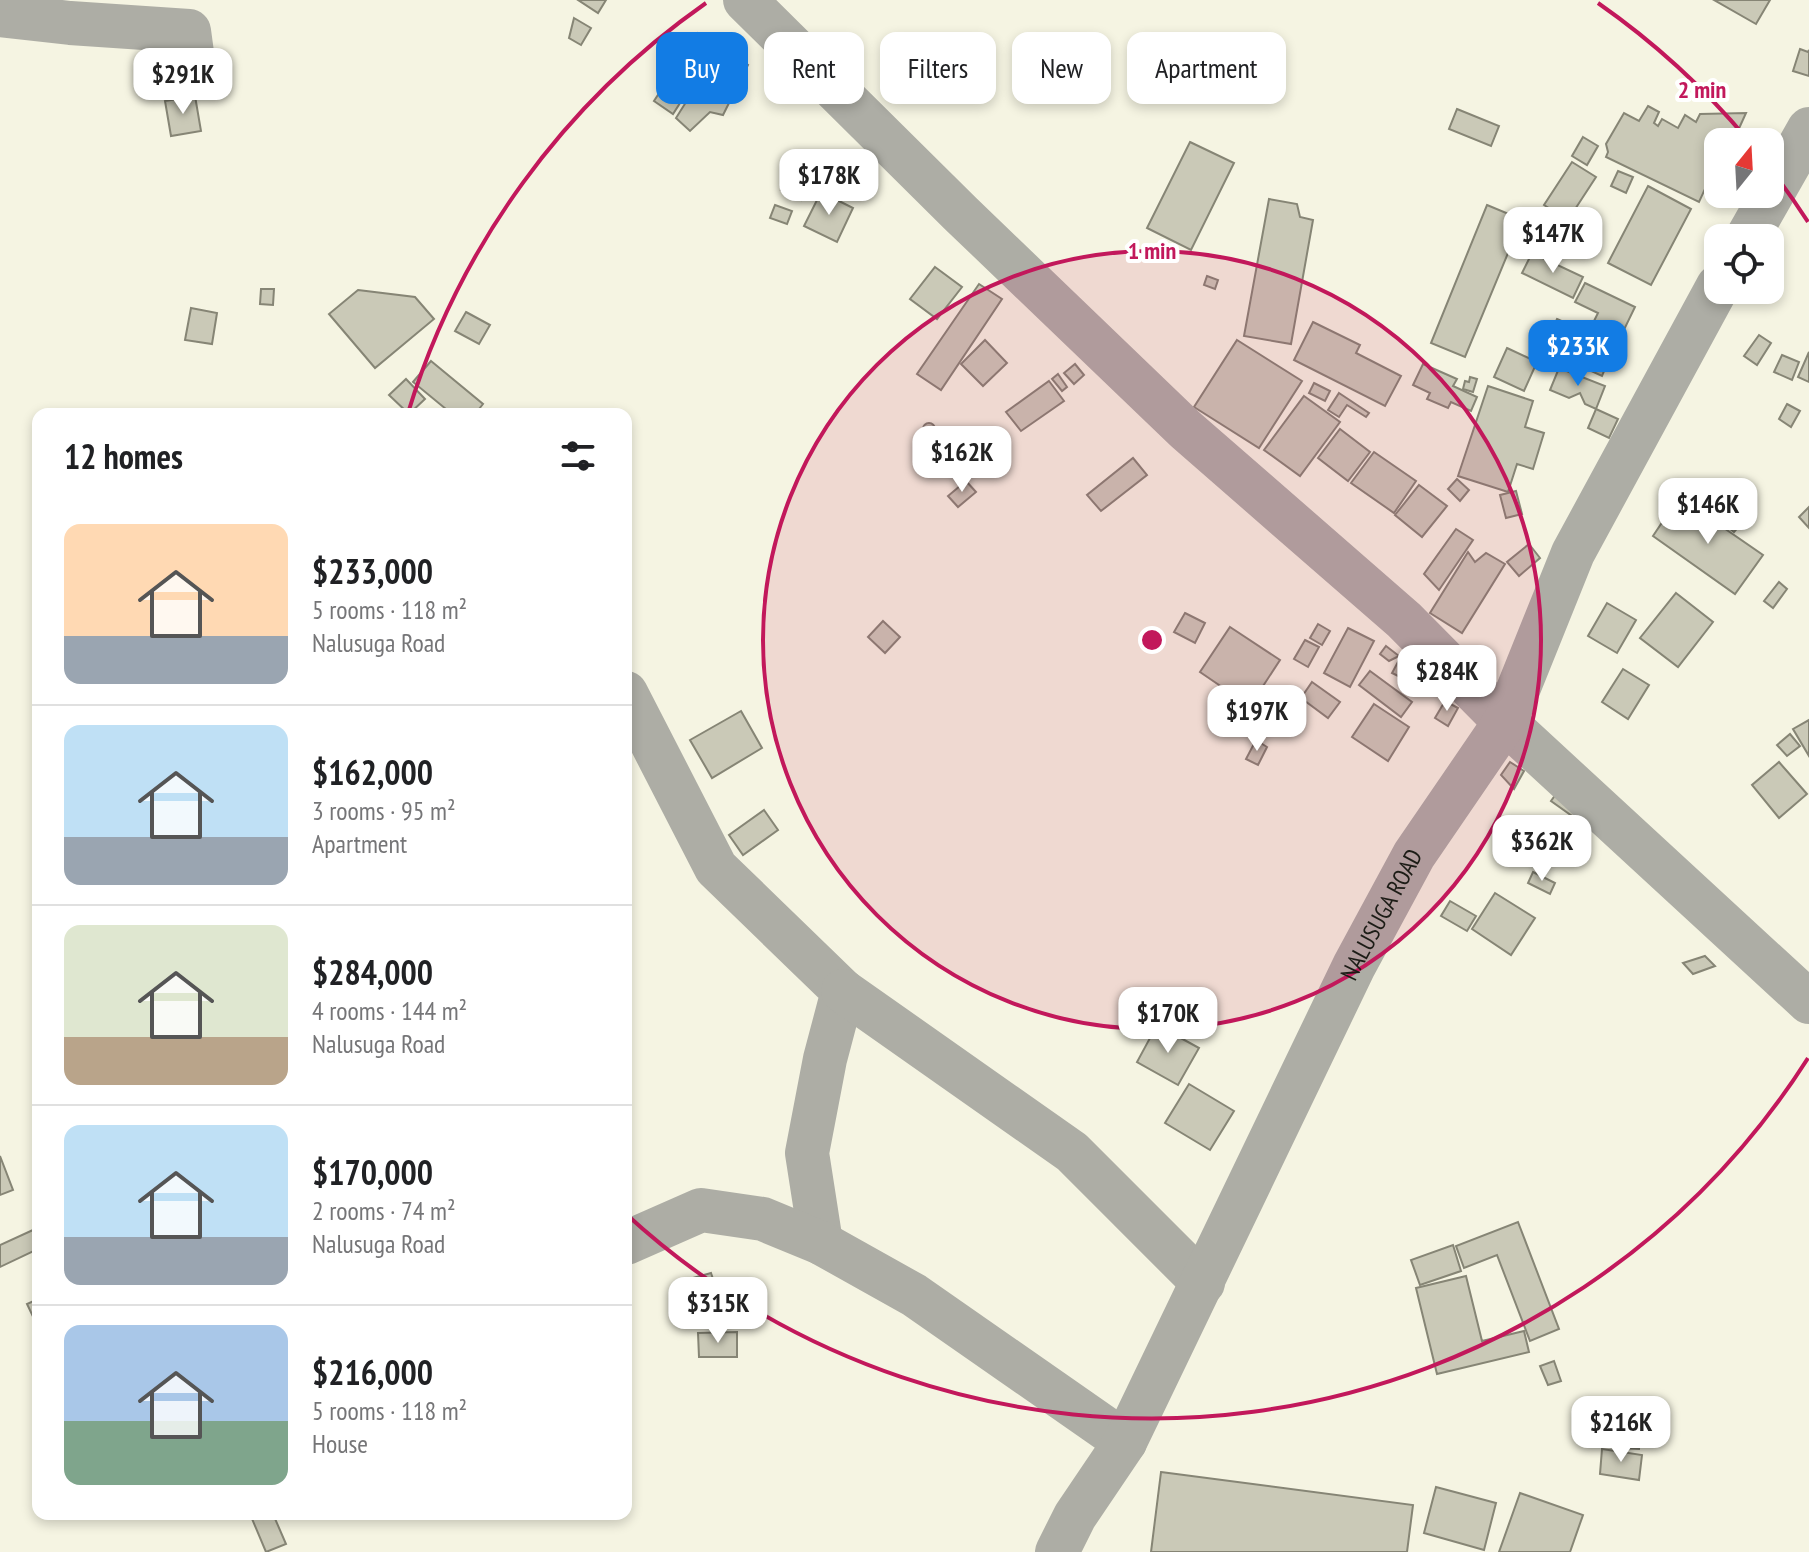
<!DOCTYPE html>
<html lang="en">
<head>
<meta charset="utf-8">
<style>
	:root { --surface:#fff; --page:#f2f2f2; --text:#202124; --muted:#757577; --line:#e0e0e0; --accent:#127ce4 }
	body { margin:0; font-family:"PT Sans Narrow",sans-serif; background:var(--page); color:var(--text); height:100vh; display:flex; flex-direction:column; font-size:30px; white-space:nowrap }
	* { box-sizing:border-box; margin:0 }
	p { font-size:26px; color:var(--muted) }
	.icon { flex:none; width:44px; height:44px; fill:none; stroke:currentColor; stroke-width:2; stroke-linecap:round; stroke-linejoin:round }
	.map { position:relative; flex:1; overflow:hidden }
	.drawer { position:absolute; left:32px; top:408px; width:600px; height:1112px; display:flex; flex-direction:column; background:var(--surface); border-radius:16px; box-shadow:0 4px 12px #0003 }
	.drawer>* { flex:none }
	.hud { position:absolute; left:656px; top:32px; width:760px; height:72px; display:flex; gap:16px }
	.needle { width:52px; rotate:18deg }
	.tools { position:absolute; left:1704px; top:128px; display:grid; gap:16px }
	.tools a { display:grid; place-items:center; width:80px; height:80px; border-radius:16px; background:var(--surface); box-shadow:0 4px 12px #0003; font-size:40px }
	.price { position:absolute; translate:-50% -68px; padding:0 18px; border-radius:16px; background:#fff; color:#222; font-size:26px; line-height:52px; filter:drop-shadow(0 2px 4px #0008) }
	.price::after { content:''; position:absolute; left:50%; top:48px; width:24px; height:18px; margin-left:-12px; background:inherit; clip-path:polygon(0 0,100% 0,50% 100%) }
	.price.selected { background:var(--accent); color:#fff }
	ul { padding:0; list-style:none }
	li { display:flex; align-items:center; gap:24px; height:200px; padding:0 32px }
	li+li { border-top:2px solid var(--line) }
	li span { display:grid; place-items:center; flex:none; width:224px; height:160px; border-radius:16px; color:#555 }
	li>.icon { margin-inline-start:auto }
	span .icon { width:96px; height:96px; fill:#fffc; stroke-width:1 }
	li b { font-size:34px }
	h2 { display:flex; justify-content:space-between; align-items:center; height:96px; padding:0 32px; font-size:34px }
	.pill { padding:0 28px; border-radius:16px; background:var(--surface); box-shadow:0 4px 12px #0003; font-size:28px; line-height:72px }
	.pill.selected { background:var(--accent); color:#fff }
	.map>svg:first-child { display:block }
	.building { fill:#cac9b7; stroke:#868575; stroke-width:2 }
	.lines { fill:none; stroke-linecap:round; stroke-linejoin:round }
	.minor { stroke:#adada5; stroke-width:44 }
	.ring { fill:none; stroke:#c2185b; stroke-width:4 }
	.labels { text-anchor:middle; stroke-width:8; stroke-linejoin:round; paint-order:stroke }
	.street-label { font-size:24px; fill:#1c1c16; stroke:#fff }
	.centre { fill:#c2185b; stroke:#fff; stroke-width:4 }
	.ring-label { font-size:24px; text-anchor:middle; font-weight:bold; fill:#c2185b; stroke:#fff; stroke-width:8; stroke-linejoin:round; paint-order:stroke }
</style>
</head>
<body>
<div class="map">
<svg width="1809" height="1552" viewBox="0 0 1809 1552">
	<rect width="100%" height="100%" fill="#f5f4e2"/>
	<!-- building -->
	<g class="building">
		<path d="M578,0h28l-8,13z"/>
		<path d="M1714,0h56l-14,24z"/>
		<path d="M574,18l17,10 -10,17 -12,-7z"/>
		<path d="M698,33l19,12 -44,69 -19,-13z"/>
		<path d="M720,48l28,17 -25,50 -13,-3 -20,19 -14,-13z"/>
		<path d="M1800,49l8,3 1,-2v26l-16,-5z"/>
		<path d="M195,96l6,35 -30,5 -6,-35z"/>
		<path d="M1648,106l11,6 -5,11 4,3 4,-7 16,9 7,-13 11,7 4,-8 46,-1 -10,22 10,4 -1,3h-27v19l-19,41 -93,-45 2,-5 -2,-8 18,-31 15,8z"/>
		<path d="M1457,109l42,17 -8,20 -42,-17z"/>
		<path d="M1583,137l15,9 -11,19 -15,-9z"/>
		<path d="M1190,142l44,21 -43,87 -44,-22z"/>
		<path d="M1572,162l24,15 -28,43 -24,-15z"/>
		<path d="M793,167l20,11 -12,22 -20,-10z"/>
		<path d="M1618,171l15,6 -7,16 -15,-7z"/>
		<path d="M1648,186l43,23 -40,76 -43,-22z"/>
		<path d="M821,192l32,16 -16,34 -33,-16z"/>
		<path d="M1269,199l28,5 3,13 13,3 -22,124 -47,-8z"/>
		<path d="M775,205l17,6 -5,13 -17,-6z"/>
		<path d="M1487,205l29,12 -9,21 6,3 -48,116 -34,-14z"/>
		<path d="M1522,231l22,8 -5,14 -20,-14z"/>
		<path d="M1532,253l51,24 -10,21 -51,-25z"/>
		<path d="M935,267l27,20 -25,32 -27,-20z"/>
		<path d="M1207,276l11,4 -3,9 -11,-4z"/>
		<path d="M1585,283l50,24 -15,31 -28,-13 6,-12 -23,-11z"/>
		<path d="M979,284l23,15 -61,91 -24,-16z"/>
		<path d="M261,289h13l-1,16 -13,-1z"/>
		<path d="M358,290l57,7 19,22 -59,49 -46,-54z"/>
		<path d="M191,308l26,5 -5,31 -27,-4z"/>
		<path d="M466,312l24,13 -11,19 -24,-13z"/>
		<path d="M1557,319l58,26 -13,31 -59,-27z"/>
		<path d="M1313,322l47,23 -4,8 45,23 -16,30 -91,-46z"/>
		<path d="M1759,335l12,8 -14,22 -13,-9z"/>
		<path d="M985,340l22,23 -24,23 -22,-22z"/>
		<path d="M1237,340l65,41 -43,67 -65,-41z"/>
		<path d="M1507,348l30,14 -13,29 -30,-14z"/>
		<path d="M1809,352v30l-11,-5z"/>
		<path d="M1782,355l17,7 -7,18 -18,-8z"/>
		<path d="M431,361l52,43 -8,10h-23l-39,-32z"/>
		<path d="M1075,364l9,11 -10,9 -10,-11z"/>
		<path d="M1423,364l34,15 -4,7 24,11 -6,14 -20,-9 -3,6 -21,-9 3,-6 -17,-8z"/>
		<path d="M1559,368l46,18 -9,23 -11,-5 -5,-11 -11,5 -19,-8z"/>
		<path d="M1058,374l9,13 -5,4 -10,-12z"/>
		<path d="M1470,377l7,2 -4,13 -10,-3 2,-8 4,1z"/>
		<path d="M406,379l19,20 -16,15 -20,-19z"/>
		<path d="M1049,381l15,20 -43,30 -15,-19z"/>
		<path d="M1314,383l16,8 -5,10 -16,-8z"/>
		<path d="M1488,386l45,15 -8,26 19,6 -11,36 -16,-5 -9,28 -50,-16z"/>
		<path d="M1339,393l30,20 -3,4 -19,-12 -8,12 -11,-7z"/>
		<path d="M1304,396l36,26 -40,54 -36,-26z"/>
		<path d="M1787,404l13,7 -9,16 -12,-8z"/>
		<path d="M1596,409l22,10 -9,19 -21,-10z"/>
		<circle cx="929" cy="429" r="6"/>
		<path d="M1340,429l30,23 -22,29 -30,-23z"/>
		<path d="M1374,452l42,29 -22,32 -43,-30z"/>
		<path d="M1133,458l14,17 -46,36 -14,-16z"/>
		<path d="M1457,479l12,11 -9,11 -12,-12z"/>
		<path d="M966,481l10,11 -18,15 -10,-11z"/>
		<path d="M1419,485l28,21 -25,31 -27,-22z"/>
		<path d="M1516,491l6,23 -16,4 -6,-23z"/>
		<path d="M1679,497l84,58 -28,39 -82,-58z"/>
		<path d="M1809,507v21l-10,-11z"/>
		<path d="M1729,516l11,9 -6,7 -13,-11z"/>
		<path d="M1456,529l17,11 -34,50 -15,-16z"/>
		<path d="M1529,544l11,14 -21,18 -12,-14z"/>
		<path d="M1468,552l7,10 11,-9 19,11 -43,69 -32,-20z"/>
		<path d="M1779,582l8,7 -14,19 -9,-7z"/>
		<path d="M1676,593l37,29 -35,45 -38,-29z"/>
		<path d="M1607,603l29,17 -19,33 -29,-17z"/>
		<path d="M1185,613l20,10 -10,20 -21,-11z"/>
		<path d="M883,621l17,16 -15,16 -17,-16z"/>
		<path d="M1318,624l12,7 -8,14 -12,-7z"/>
		<path d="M1230,627l50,33 -30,46 -50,-34z"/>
		<path d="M1348,628l26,13 -24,46 -26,-14z"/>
		<path d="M1305,640l14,7 -11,20 -14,-8z"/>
		<path d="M1386,646l13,10 -10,5 -9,-7z"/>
		<path d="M1399,660l11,5 -6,14 -12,-6z"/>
		<path d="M1623,669l26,16 -21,34 -26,-17z"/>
		<path d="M1370,671l42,31 -11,15 -42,-32z"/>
		<path d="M1312,682l28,20 -12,16 -27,-20z"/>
		<path d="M1445,701l13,7 -10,18 -13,-8z"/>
		<path d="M1374,704l35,23 -21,34 -36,-24z"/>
		<path d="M741,711l21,37 -50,30 -22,-38z"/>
		<path d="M1809,720v36l-16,-27z"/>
		<path d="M1790,734l10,12 -13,10 -10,-11z"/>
		<path d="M1256,740l11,7 -9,18 -12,-6z"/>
		<path d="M1510,762l14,9 -10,18 -13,-14z"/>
		<path d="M1779,762l28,32 -28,24 -27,-33z"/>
		<path d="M1559,790l24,17 -8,11 -24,-17z"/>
		<path d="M764,810l14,20 -35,25 -14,-20z"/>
		<path d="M1533,872l22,11 -5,11 -22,-11z"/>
		<path d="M1495,893l40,25 -24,37 -39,-26z"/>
		<path d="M1450,901l26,15 -9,15 -26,-15z"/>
		<path d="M1705,956l10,10 -22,8 -10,-11z"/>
		<path d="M1150,999l13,11 -10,13 -13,-11z"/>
		<path d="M1157,1025l42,23 -21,37 -41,-23z"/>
		<path d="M1189,1084l45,27 -24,39 -45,-27z"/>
		<path d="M0,1156l13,34 -13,5z"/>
		<path d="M1518,1222l41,107 -29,12 -33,-86 -33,13 -8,-22z"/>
		<path d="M33,1230l5,19 -38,18v-22z"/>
		<path d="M1453,1245l8,26 -41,14 -9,-25z"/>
		<path d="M711,1273l12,36 -37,11 -11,-37z"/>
		<path d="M1466,1276l16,65 42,-10 5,21 -92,22 -21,-86z"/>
		<path d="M38,1299v28l-11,-23z"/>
		<path d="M737,1332v25h-38l-1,-24z"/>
		<path d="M1554,1361l7,20 -13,4 -8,-19z"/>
		<path d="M1624,1405l18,1 -3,43 -19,-1z"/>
		<path d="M1602,1449l40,6 -3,25 -39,-6z"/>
		<path d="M1161,1472l252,33 -6,47h-256z"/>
		<path d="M1436,1487l60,16 -12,47 -60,-17z"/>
		<path d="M1520,1493l63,22 -13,37h-71z"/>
		<path d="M250,1514h23l13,30 -20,8z"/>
	</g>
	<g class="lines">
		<!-- minor -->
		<g class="minor">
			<path d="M745,0l216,214 225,216 218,190 101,102 304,280"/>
			<path d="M0,15l70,8 119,8 5,37"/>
			<path d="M1747,238l62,-109"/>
			<path d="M626,693l90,175 127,123 -18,68 -18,94 14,90"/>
			<path d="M843,991l229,161 131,131"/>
			<path d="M626,1243l75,-33 62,9 58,24 93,52 211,147"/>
			<path id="s1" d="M1057,1552l18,-36 50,-74 229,-476 60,-111 91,-133 68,-169 145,-267"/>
		</g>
	</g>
	<!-- distance rings -->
	<circle cx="1152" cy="640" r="389" fill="#c2185b" fill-opacity=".12"/>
	<g class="ring">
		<circle cx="1152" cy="640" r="389"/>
		<path d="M1808 1058A778 778 0 0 1 626 1214M408 413A778 778 0 0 1 706 3M1598 3A778 778 0 0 1 1748 140M1773 172A778 778 0 0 1 1808 222"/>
	</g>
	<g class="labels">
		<!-- street labels -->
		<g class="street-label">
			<text dy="8" stroke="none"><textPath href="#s1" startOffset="716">NALUSUGA ROAD</textPath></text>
		</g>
	</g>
	<circle cx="1152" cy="640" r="12" class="centre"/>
	<g class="ring-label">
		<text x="1702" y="98">2 min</text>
		<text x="1152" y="259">1 min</text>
	</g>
</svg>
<div class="tools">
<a><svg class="needle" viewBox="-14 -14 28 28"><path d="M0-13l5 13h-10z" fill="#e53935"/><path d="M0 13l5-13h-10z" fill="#757577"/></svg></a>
<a><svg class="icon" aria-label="locate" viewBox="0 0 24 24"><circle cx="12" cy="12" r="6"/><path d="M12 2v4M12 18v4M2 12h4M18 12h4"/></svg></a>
</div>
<b class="price" style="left:183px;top:116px">$291K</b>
<b class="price" style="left:829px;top:217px">$178K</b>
<b class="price" style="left:1553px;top:275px">$147K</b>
<b class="price selected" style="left:1578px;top:388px">$233K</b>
<b class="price" style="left:962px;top:494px">$162K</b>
<b class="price" style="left:1708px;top:546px">$146K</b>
<b class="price" style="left:1447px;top:713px">$284K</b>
<b class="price" style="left:1257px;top:753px">$197K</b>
<b class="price" style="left:1542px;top:883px">$362K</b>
<b class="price" style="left:1168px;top:1055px">$170K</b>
<b class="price" style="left:718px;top:1345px">$315K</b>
<b class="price" style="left:1621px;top:1464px">$216K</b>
<div class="hud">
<a class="pill selected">Buy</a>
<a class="pill">Rent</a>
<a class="pill">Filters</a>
<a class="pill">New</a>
<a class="pill">Apartment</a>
</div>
<section class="drawer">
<h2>12 homes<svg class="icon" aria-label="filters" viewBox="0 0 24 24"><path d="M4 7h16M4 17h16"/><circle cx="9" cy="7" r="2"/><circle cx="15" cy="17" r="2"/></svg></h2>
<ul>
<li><span style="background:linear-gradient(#ffd9b3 70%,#9aa5b1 0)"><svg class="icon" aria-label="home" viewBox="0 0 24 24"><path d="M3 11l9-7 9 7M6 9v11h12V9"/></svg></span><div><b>$233,000</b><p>5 rooms · 118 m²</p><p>Nalusuga Road</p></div></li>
<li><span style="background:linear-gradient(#bfe0f5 70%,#9aa5b1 0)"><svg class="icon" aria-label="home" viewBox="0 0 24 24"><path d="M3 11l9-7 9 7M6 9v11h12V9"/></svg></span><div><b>$162,000</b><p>3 rooms · 95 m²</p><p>Apartment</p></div></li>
<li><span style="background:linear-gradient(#dfe7d0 70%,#b9a48a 0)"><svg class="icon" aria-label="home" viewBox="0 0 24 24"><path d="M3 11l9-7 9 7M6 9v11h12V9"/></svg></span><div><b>$284,000</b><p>4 rooms · 144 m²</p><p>Nalusuga Road</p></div></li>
<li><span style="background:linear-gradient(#bfe0f5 70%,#9aa5b1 0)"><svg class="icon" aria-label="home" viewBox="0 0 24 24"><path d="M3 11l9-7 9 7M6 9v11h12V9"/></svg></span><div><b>$170,000</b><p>2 rooms · 74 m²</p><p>Nalusuga Road</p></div></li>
<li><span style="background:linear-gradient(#a9c7e8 60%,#7fa58c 0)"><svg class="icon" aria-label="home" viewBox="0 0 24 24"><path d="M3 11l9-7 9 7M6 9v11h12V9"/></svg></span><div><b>$216,000</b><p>5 rooms · 118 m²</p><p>House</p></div></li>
</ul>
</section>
</div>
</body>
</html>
